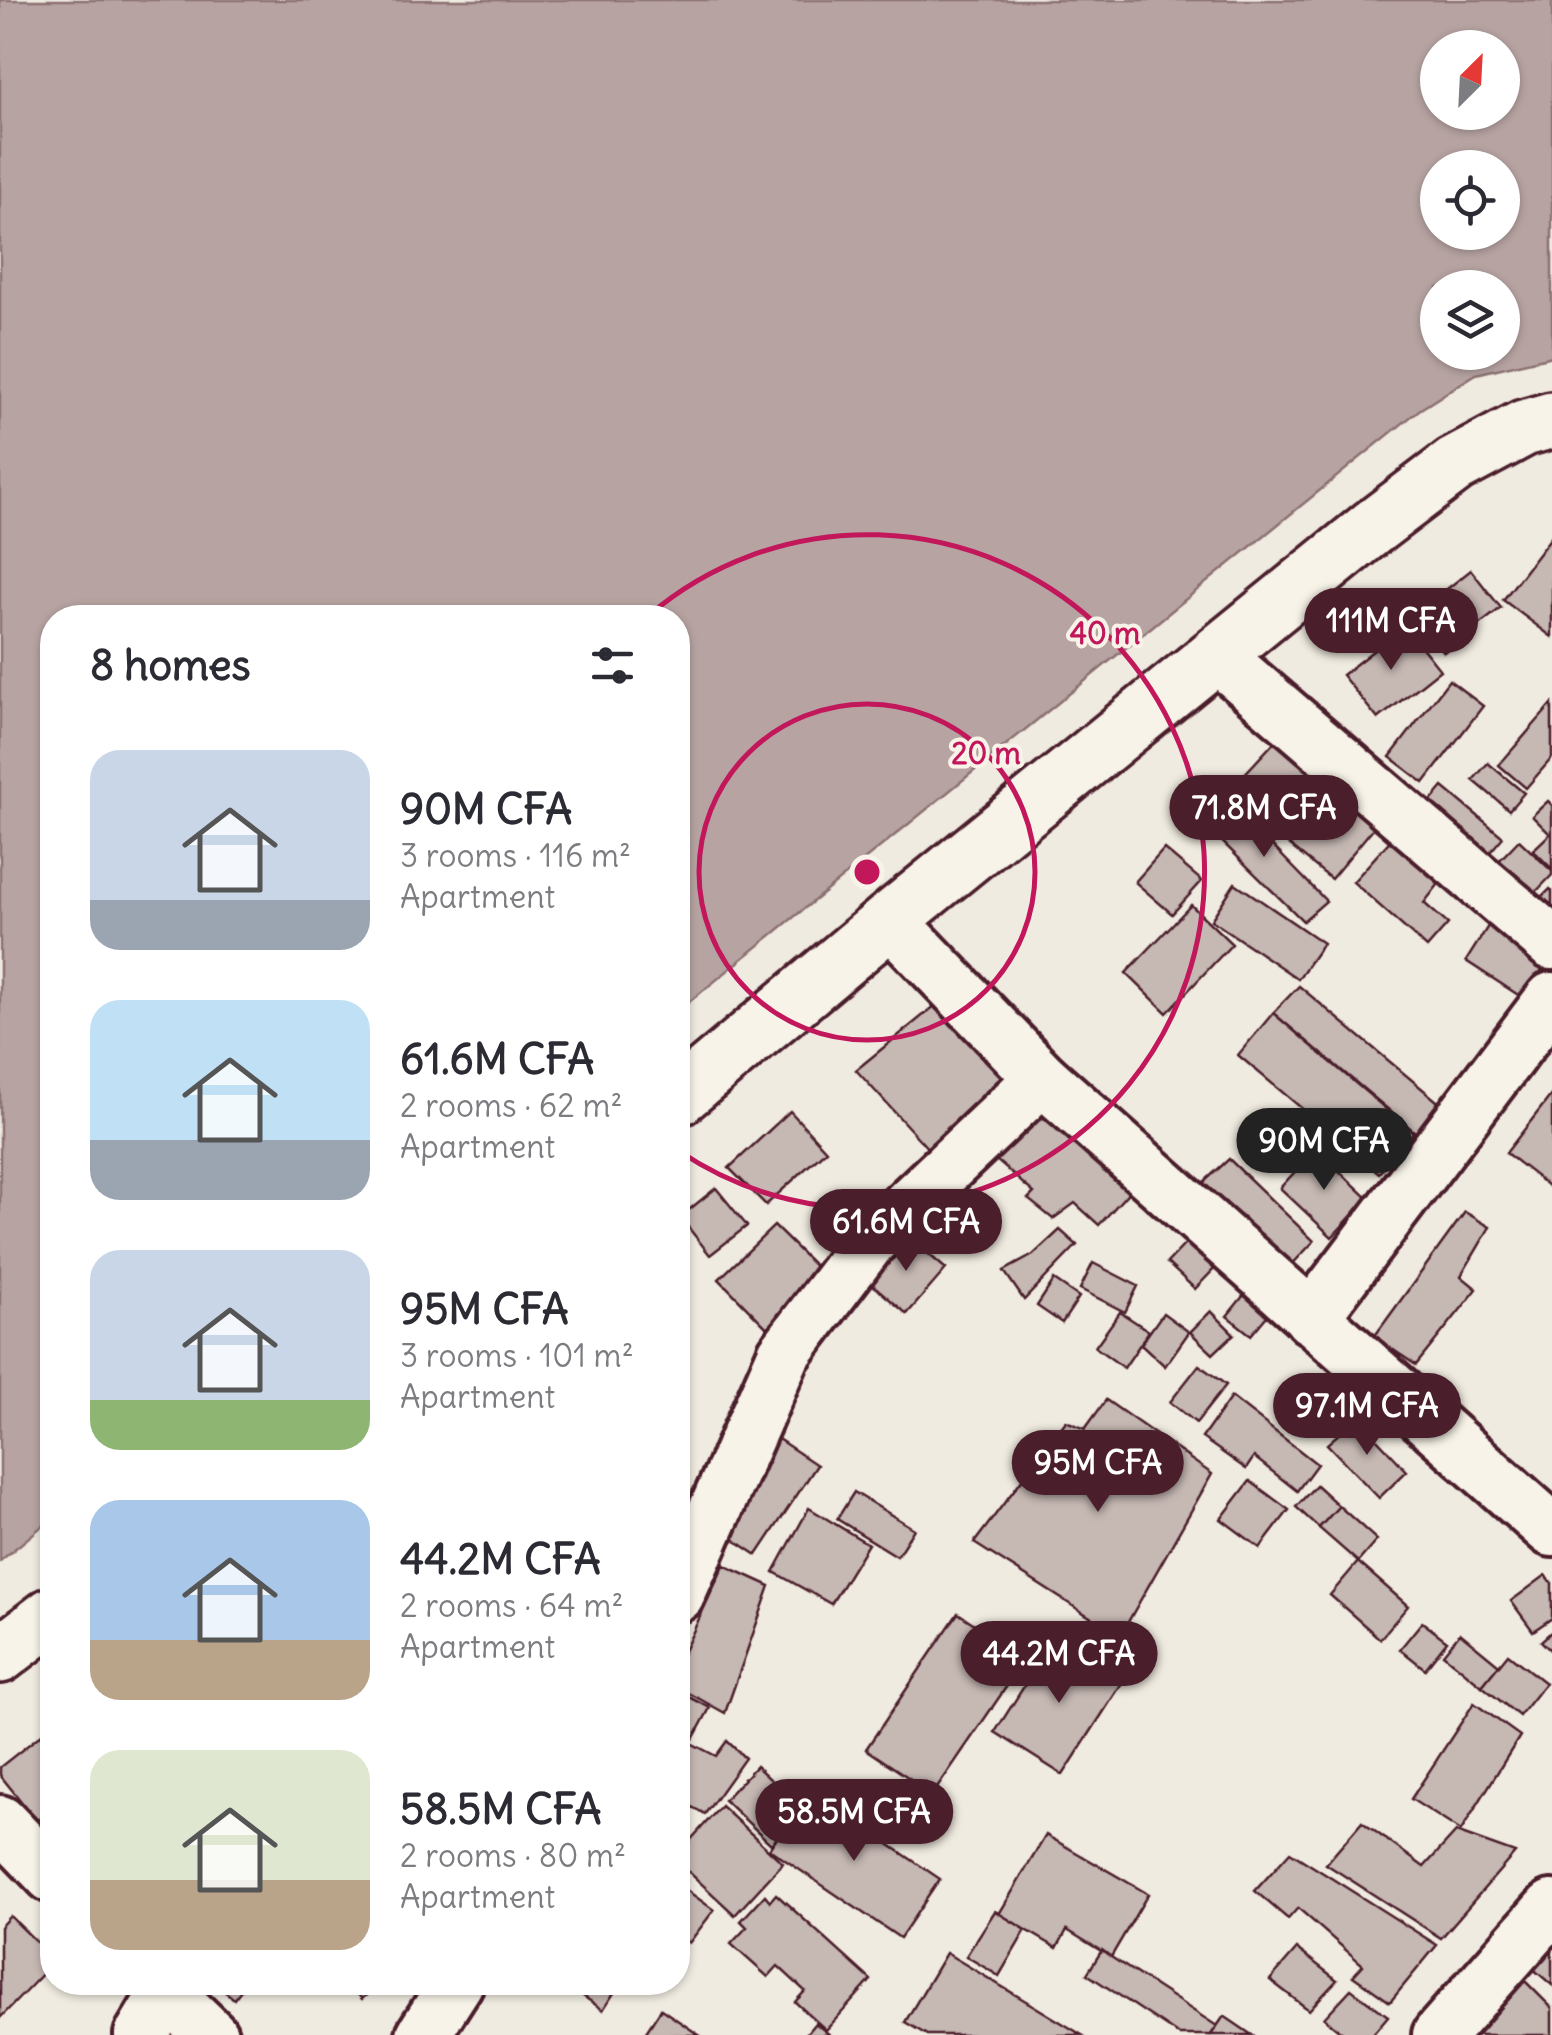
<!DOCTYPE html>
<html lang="en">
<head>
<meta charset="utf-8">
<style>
	:root { --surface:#fff; --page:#f2f2f3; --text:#2b2b33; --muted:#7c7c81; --accent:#4a1f2b }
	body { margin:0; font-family:Delius,sans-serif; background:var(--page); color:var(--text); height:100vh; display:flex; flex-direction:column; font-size:38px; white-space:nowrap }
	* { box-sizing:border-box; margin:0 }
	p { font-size:32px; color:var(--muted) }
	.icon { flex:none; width:55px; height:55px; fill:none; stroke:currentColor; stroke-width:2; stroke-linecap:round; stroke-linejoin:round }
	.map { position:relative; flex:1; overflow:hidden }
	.details { position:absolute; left:40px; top:605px; width:650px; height:1390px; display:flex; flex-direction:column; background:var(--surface); border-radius:40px; box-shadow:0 2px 8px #0004 }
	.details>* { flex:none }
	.needle { width:65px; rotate:24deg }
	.tools { position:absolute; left:1420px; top:30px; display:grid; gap:20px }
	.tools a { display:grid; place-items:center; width:100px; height:100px; border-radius:50%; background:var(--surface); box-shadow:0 2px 8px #0004; font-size:50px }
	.price { position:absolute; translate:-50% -85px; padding:0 22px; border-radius:35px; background:var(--accent); color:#fff; font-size:32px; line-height:65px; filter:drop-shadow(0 2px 5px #0008) }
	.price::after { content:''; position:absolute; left:50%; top:60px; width:30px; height:22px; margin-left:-15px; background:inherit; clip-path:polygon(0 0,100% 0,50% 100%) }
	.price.active { background:#222; color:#fff }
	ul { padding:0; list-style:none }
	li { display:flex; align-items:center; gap:30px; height:250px; padding:0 50px }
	li span { display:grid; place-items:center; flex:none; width:280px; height:200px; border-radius:30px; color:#555 }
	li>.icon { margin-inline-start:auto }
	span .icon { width:120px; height:120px; fill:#fffc; stroke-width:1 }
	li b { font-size:42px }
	h2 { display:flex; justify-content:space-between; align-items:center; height:120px; padding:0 50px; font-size:42px }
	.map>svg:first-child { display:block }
	.water { fill:#b7a4a2; stroke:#8b6f72; stroke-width:2.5; fill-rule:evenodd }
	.building { fill:#c6b8b3; stroke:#4a1f2b; stroke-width:2.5 }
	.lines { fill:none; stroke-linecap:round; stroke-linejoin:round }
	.minor-casing { stroke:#4a1f2b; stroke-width:60 }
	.trunk-casing { stroke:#4a1f2b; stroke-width:62 }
	.minor { stroke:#f7f3e8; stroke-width:52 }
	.trunk { stroke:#f7f3e8; stroke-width:55 }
	.ring { fill:none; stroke:#c2185b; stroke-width:5 }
	.centre { fill:#c2185b; stroke:#f7f3e8; stroke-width:5 }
	.ring-label { font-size:30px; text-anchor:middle; font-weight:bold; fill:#c2185b; stroke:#f7f3e8; stroke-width:8; stroke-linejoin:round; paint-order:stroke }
</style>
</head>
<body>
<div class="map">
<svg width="1552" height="2035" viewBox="0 0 1552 2035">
	<rect width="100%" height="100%" fill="#f0ebe0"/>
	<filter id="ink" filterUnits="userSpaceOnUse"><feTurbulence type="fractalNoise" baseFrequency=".01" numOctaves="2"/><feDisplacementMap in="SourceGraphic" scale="20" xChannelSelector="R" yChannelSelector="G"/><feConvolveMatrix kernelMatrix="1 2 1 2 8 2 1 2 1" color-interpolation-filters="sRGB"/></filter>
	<g filter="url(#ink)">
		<!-- water -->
		<path class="water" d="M0,0h1552v356l-76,18 -57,36 -741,601v-393h-626v900l-52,43zM1438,48h64v64h-64zM1438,168h64v64h-64zM1438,288h64v64h-64z"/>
		<!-- building -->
		<g class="building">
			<path d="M1552,536v101l-49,-37z"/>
			<path d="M1471,570l30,38 -57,44 -29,-38z"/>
			<path d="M1405,626l35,44 -62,49 -36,-44z"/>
			<path d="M1449,680l34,26 -59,77 -34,-26z"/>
			<path d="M1552,704v54l-26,30 -27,-23z"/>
			<path d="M1279,737l101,83 -49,59 -105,-85z"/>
			<path d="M1488,763l36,30 -15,17 -36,-30z"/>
			<path d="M1443,787l60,50 -18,21 -59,-51z"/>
			<path d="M1224,800l34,31 68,70 -23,20 -101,-99z"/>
			<path d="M1548,801l4,4v64l-19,-19 17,-16 -18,-18z"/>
			<path d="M1395,835l50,41 -21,27 24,21 -21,24 -74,-66z"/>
			<path d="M1519,840l33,31v4l-22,23 -35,-33z"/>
			<path d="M1164,849l38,32 -30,33 -37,-32z"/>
			<path d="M1235,883l88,60 -25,36 -87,-59z"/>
			<path d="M1550,889l2,2v22l-12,-14z"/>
			<path d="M1191,905l41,39 -65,69 -41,-40z"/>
			<path d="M1490,923l58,38 -25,37 -57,-37z"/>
			<path d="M1299,986l144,120 -22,31 -148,-124z"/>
			<path d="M947,996l68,68 -85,87 -74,-81z"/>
			<path d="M1273,1013l140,119 -34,41 -141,-118z"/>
			<path d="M1552,1094v95l-46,-36z"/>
			<path d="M1037,1099l97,87 -35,39 -24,-22 -22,16 -25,-20 6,-6 -46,-40z"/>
			<path d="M790,1111l36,39 -60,55 -37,-37z"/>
			<path d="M1316,1149l52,49 -36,39 -52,-49z"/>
			<path d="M1229,1159l85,82 -29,31 -93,-79z"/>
			<path d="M716,1188l31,38 -37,29 -30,-38z"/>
			<path d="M842,1195l19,20 -12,23 -24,-25z"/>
			<path d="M1465,1212l25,15 -29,49 16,13 -61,76 -42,-28z"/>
			<path d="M774,1226l52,51 -55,55 -52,-53z"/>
			<path d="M1060,1230l17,15 -53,55 -20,-29 29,-16z"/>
			<path d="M905,1234l41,35 -39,45 -41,-35z"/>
			<path d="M1189,1240l28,26 -22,23 -28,-26z"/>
			<path d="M1093,1263l45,23 -13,26 -45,-23z"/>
			<path d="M1054,1280l25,17 -17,26 -25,-17z"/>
			<path d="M1252,1285l24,20 -25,30 -24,-19z"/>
			<path d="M1211,1311l23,23 -21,20 -23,-22z"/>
			<path d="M1120,1312l29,19 -25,37 -29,-21z"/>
			<path d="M1163,1313l26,19 -24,34 -24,-22z"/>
			<path d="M1199,1365l27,20 -30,38 -26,-21z"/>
			<path d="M1358,1369l38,43 -21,18 -38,-42z"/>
			<path d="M1231,1397l86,67 -20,27 -43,-34 -8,12 -44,-31z"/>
			<path d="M1106,1400l106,74 -92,162 -146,-93 92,-122 19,8z"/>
			<path d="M1357,1418l50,53 -28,27 -52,-54z"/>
			<path d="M775,1437l42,28 -60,90 -42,-28z"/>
			<path d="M1250,1481l39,29 -29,38 -39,-29z"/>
			<path d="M1316,1485l23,21 -20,22 -23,-21z"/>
			<path d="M854,1492l60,37 -17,27 -60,-37z"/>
			<path d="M1339,1506l38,34 -19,22 -39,-34z"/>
			<path d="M809,1508l59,36 -37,60 -57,-32z"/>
			<path d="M1358,1562l50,44 -28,33 -50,-44z"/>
			<path d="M724,1565l46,21 -45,127 -47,-26v-23z"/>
			<path d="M1546,1575l6,8v35l-19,13 -22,-30z"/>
			<path d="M958,1613l68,45 -93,136 -67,-45z"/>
			<path d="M1422,1622l25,19 -22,28 -25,-20z"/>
			<path d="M1552,1631v21l-11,-11z"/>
			<path d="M1460,1633l39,32 -17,21 -39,-32z"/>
			<path d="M1056,1636l68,44 -61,95 -68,-43z"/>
			<path d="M1508,1654l37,29 -26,33 -37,-30z"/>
			<path d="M678,1691l32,17 -19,35 25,13 11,-15 18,17 -40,56 -17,-9 -10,19z"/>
			<path d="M1474,1703l46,33 -59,95 -50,-32z"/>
			<path d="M52,1726v82l-15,13 -37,-46v-8z"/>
			<path d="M756,1766l28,26 -8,9 18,17 -23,26 -47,-44z"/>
			<path d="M809,1790l131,89 -40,59 -131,-89z"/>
			<path d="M721,1806l62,57 -48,52 -57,-53v-8z"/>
			<path d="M1362,1822l62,45 32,-35 59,21 -74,85 -115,-74z"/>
			<path d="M1046,1835l102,59 -37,63 -44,-27 -10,18 -58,-34z"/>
			<path d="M1290,1852l147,93 -47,57 -37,-26 10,-11 -65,-57 -10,11 -33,-28z"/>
			<path d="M678,1884l36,26 -25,33 -11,-9z"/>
			<path d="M776,1894l95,86 -45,50 -31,-28 10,-11 -27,-25 -10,11 -37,-33 16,-17 -6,-6 24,-26 5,6z"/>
			<path d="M995,1911l31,19 -27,46 -33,-20z"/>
			<path d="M10,1916l42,41v7l-52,54v-91z"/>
			<path d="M1552,1942v43l-21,-18z"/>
			<path d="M1297,1949l40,31 -28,30 -39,-30z"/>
			<path d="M1102,1950l9,7 106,69 -6,9h-32l-92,-61z"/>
			<path d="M946,1953l17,10 119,72h-155l-22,-13z"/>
			<path d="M1525,1981l27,27v27h-82z"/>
			<path d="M214,1982h33l-13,17z"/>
			<path d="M347,1982h34l-19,17z"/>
			<path d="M563,1982h58l-18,28z"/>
			<path d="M1351,1989l37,27 -16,19h-27l-21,-17z"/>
			<path d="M661,2009l38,26h-55z"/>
			<path d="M1224,2016l28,19h-41z"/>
			<path d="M815,2023l15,12h-25z"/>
		</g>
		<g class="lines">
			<defs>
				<g id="minor">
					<path d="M1216,655l336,288"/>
					<path d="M890,920l152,158 510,452"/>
					<path d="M1311,1318l241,-319"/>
					<path d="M678,1595l106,-241 85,-112 173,-164"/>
					<path d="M0,1822l52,54"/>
					<path d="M156,1982l55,53"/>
					<path d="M141,2035l25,-42"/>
					<path d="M423,2035l34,-53"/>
					<path d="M1439,2035l113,-128"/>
				</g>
				<g id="trunk">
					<path d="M678,1098l212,-178 482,-392 83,-63 69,-37 28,-8"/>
					<path d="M0,1655l52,-40"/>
				</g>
			</defs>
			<!-- minor casing -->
			<use href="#minor" class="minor-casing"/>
			<!-- trunk casing -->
			<use href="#trunk" class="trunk-casing"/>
			<!-- minor -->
			<use href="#minor" class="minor"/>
			<!-- trunk -->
			<use href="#trunk" class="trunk"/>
		</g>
	</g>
	<!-- distance rings -->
	<g class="ring">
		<circle cx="867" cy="872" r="168"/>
		<path d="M648 616A337 337 0 1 1 679 1151"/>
	</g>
	<circle cx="867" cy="872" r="15" class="centre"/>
	<g class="ring-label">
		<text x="1105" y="644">40 m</text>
		<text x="986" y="764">20 m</text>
	</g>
</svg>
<div class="tools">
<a><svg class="needle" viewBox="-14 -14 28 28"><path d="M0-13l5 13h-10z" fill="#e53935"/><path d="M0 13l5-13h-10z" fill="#7c7c81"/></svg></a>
<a><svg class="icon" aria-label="locate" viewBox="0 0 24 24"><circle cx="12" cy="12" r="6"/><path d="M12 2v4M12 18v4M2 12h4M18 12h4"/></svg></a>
<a><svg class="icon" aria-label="layers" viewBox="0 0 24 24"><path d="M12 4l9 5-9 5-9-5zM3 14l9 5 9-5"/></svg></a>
</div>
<b class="price" style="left:1391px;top:673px">111M CFA</b>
<b class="price" style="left:1264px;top:860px">71.8M CFA</b>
<b class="price active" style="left:1324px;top:1193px">90M CFA</b>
<b class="price" style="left:906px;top:1274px">61.6M CFA</b>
<b class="price" style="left:1367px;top:1458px">97.1M CFA</b>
<b class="price" style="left:1098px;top:1515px">95M CFA</b>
<b class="price" style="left:1059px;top:1706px">44.2M CFA</b>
<b class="price" style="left:854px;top:1864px">58.5M CFA</b>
<section class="details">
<h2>8 homes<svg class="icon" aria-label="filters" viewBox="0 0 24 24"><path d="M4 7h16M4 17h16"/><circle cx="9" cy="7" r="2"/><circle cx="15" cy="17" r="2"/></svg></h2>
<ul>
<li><span style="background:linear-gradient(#c9d6e8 75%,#9aa5b1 0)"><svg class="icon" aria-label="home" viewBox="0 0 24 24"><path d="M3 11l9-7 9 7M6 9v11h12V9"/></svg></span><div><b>90M CFA</b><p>3 rooms · 116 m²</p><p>Apartment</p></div></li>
<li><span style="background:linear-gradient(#bfe0f5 70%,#9aa5b1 0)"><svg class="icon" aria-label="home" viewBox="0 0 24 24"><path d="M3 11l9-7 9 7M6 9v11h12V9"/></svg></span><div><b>61.6M CFA</b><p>2 rooms · 62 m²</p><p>Apartment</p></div></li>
<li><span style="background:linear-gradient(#c9d6e8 75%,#8fb573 0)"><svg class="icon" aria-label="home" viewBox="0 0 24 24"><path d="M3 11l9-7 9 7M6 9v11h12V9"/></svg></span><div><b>95M CFA</b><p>3 rooms · 101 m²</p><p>Apartment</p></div></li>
<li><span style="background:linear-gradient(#a9c7e8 70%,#b9a48a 0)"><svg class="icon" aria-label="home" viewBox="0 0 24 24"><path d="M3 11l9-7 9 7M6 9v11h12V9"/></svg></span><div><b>44.2M CFA</b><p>2 rooms · 64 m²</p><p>Apartment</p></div></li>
<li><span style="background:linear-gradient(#dfe7d0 65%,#b9a48a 0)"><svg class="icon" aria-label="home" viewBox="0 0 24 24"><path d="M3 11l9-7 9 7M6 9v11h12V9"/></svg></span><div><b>58.5M CFA</b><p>2 rooms · 80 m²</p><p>Apartment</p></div></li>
</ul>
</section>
</div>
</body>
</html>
